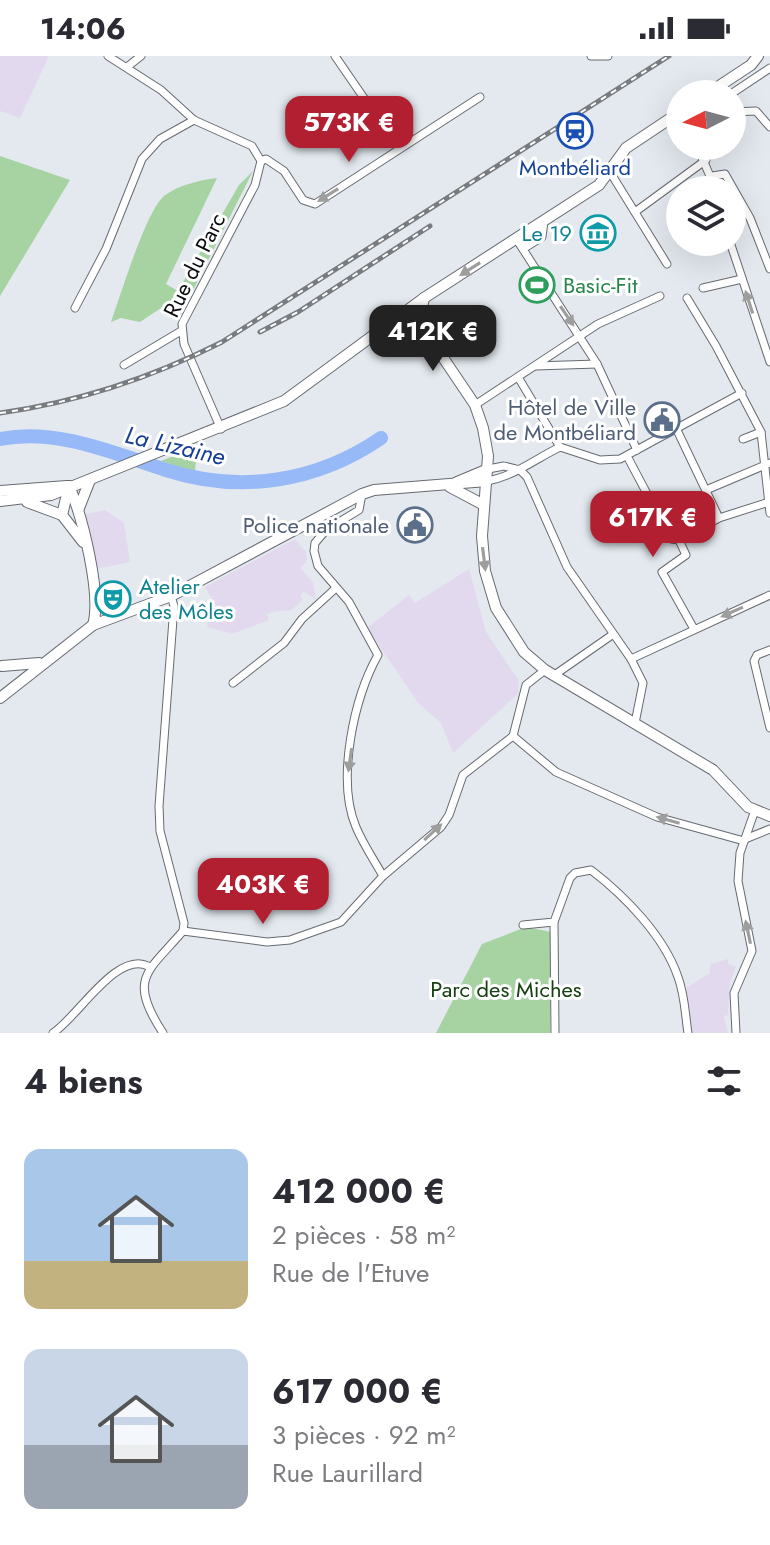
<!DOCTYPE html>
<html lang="fr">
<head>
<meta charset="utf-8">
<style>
	:root { --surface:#fff; --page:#f7f7f7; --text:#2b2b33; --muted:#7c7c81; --accent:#b11f31 }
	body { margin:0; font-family:Jost,sans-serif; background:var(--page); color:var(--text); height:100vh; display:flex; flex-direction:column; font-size:30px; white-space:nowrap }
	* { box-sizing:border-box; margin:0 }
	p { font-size:26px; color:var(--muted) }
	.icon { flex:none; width:44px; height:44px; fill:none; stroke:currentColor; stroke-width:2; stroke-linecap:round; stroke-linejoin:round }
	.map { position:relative; height:977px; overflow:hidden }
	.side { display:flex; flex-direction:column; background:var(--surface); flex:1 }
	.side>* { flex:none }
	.needle { width:52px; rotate:264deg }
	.tools { position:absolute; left:666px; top:24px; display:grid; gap:16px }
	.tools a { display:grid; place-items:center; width:80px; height:80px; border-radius:50%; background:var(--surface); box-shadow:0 8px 32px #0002; font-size:40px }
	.price { position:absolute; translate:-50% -68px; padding:0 18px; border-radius:16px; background:var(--accent); color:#fff; font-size:26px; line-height:52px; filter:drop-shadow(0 2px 4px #0008) }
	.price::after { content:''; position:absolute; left:50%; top:48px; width:24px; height:18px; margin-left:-12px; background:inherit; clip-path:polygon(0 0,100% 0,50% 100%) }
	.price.current { background:#222; color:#fff }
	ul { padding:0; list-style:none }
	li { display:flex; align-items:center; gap:24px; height:200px; padding:0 24px }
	li span { display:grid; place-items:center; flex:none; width:224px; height:160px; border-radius:16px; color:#555 }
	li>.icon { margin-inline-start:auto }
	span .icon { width:96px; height:96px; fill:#fffc; stroke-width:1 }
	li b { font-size:34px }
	h2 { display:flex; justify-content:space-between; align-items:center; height:96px; padding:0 24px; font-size:34px }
	.status { display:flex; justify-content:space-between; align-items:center; height:56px; padding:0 40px; background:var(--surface); direction:ltr }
	.status svg { height:22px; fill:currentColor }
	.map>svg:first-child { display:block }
	.education { fill:#e3d9ee }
	.green { fill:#a7d2a1 }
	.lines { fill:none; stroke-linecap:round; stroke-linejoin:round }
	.river { stroke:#98b9f7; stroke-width:14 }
	.street-casing { stroke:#666b71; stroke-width:9 }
	.secondary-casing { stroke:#666b71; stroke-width:12 }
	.street { stroke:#fff; stroke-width:7 }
	.secondary { stroke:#fff; stroke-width:10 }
	.rail-casing { stroke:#787c80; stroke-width:5 }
	.rail { stroke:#fff; stroke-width:2; stroke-dasharray:6; stroke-linecap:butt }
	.oneway { fill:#9e9e9f }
	.labels { text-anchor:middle; stroke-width:6; stroke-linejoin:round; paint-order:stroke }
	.transit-label { font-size:22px; fill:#164399; stroke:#fff }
	.culture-label { font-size:22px; fill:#0d838f; stroke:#fff; text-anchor:end }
	.street-label { font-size:22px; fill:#0c0d10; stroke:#fff }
	.leisure-label { font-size:22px; fill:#27864d; stroke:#fff; text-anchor:start }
	.service-label { font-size:22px; fill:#4e5e75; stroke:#fff; text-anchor:end }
	.park-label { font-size:22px; fill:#164110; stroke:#fff }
	.water-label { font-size:24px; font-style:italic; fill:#153e95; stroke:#fff }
</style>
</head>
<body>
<div class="status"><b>14:06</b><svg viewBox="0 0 49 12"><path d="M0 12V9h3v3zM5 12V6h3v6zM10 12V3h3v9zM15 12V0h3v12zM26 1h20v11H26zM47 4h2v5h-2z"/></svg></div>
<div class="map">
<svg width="770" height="977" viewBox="0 0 770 977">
	<rect width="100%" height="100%" fill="#e3e9ef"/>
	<!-- education -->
	<g class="education">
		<path d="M0,0h49l-29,62 -20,-7z"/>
		<path d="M105,454l19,13 6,39 -34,7 -10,-55z"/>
		<path d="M295,483l11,13 1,9 -7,7 13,14 3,18 -12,-9 -4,5 3,3 -11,11 -20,2 -5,3 2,5 -37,14 -25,-7 3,-18 8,1 -13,-23z"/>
		<path d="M469,513l17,63 33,49 -1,13 -65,59 -12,-30 -22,-19 -52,-76 42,-33 6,8z"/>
		<path d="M728,903v5l8,3 -6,15 -2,33 -4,1 4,17h-37l-5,-45 24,-15v-9z"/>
	</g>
	<!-- green -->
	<g class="green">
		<path d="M0,100l70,24 -70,116z"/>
		<path d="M253,115l-74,147 -18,-10 -21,14 -19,-4 -10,4c9,-25 35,-111 53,-126 14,-11 36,-16 53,-18l-51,106 12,7 61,-106z"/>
		<path d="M197,391l-2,25 -34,-11z"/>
		<path d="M526,871l25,5 -1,101h-114l46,-89z"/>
	</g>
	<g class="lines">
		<!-- river -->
		<path class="river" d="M0,383c57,-11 113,14 166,31 74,24 151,12 215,-32"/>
		<defs>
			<g id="street">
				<path d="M108,0l53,34 33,30 58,26 9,15 -6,24 -73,139 2,20 37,85"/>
				<path d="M335,0l64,93"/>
				<path d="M591,0h17"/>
				<path d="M127,11l14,-11"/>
				<path d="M731,38l39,-26"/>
				<path d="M732,56l24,-1 14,16"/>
				<path d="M697,90l19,44"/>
				<path d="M261,105l5,-2 18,12 19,29 12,4 165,-107"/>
				<path d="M610,116l57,92"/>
				<path d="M712,120l13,-2 25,44 20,51"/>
				<path d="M635,156l71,-52"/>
				<path d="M517,184l80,124 40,86"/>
				<path d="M730,186l40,120"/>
				<path d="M694,191l35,-5"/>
				<path d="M523,193l19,-12 2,-16"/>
				<path d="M703,232l39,-9"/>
				<path d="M687,242l29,48 45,86 9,81"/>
				<path d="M75,252l31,-59 36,-90 18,-20 34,-19"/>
				<path d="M124,309l57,-34"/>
				<path d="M535,310l62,-2"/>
				<path d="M518,321l42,70"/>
				<path d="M475,349l123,-81 62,-28"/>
				<path d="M676,372l43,90"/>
				<path d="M743,383l18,-7"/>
				<path d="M627,400l44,83 8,1 7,15 -24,17 32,57"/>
				<path d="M488,413l16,-3 16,4"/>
				<path d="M520,414l7,7 40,90 64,92 12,24 -8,40"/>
				<path d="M487,425c28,-5 48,-22 73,-34l40,13 20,-1 122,-66"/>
				<path d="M706,434l64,-27"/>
				<path d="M362,438l-3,16 -33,20 -11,13 -1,8 4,15 31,36 29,53c-24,42 -42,125 -22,172 7,17 18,33 27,49"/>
				<path d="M679,484l40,-22 50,-16"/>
				<path d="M770,594l-13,5 -3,6 16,67"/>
				<path d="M631,603l139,-64"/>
				<path d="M553,620l59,-41"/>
				<path d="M233,627l51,-40 18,-24 34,-31"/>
				<path d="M513,680l43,36 101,45 87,24"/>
				<path d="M745,783l25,-10"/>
				<path d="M554,866l1,111"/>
				<path d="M523,869l31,-3 16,-44 5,-5 16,-3c34,26 73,66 87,107 7,19 7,37 10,56"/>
				<path d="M183,875l84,11 23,-2 51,-18 42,-46 58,-49 8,-12 14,-40 50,-39 13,-51 19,-15"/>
				<path d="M53,977c25,-16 63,-82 95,-67"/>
				<path d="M163,977c-36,-55 -15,-61 20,-102l1,-8 -24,-92 -1,-25 15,-200 -3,-10"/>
				<path d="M736,977l-2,-40 18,-42 -14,-70 2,-28 14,-40"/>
			</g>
			<g id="secondary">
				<path d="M707,38l44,-29 7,-9"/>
				<path d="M424,242l-5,24 56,83 8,23 5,28 -6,80 3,35 11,37 28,44 21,18 168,100 35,37 22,9"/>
				<path d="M457,426l31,-13"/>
				<path d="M69,430c13,29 33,108 24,139"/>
				<path d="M450,431l34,18"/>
				<path d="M0,435l67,-5"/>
				<path d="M0,445l51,-6 233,-94 140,-103 175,-113 27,-37 54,-36"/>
				<path d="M27,446l35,13 21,27"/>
				<path d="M79,452l11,-28"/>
				<path d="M62,459l7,-29"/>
				<path d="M2,610l37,-3"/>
				<path d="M0,642l93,-73 78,-29 191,-102 12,-4 113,-9"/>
			</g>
		</defs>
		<!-- street casing -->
		<use href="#street" class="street-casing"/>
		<!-- secondary casing -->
		<use href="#secondary" class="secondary-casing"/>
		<!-- street -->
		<use href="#street" class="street"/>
		<!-- secondary -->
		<use href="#secondary" class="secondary"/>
		<defs>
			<g id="rail">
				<path d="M260,276l38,-20 132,-86"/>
				<path d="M0,357c79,-11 151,-35 222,-71l447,-286"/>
			</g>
		</defs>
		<!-- rail casing -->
		<use href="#rail" class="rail-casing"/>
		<!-- rail -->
		<use href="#rail" class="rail"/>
	</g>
	<!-- one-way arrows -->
	<defs><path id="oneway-solid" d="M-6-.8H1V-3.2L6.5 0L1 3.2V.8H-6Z" transform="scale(2)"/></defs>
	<g class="oneway">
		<use href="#oneway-solid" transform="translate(328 139) rotate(148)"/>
		<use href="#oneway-solid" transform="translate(470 213) rotate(148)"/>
		<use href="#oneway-solid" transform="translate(749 246) rotate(-108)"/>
		<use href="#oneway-solid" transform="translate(567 260) rotate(56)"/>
		<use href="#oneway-solid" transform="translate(484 503) rotate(83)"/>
		<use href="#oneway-solid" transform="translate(732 556) rotate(156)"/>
		<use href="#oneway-solid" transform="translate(350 704) rotate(98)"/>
		<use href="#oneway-solid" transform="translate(668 764) rotate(-164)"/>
		<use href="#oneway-solid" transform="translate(433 776) rotate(-43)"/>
		<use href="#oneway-solid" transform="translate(748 876) rotate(-102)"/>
	</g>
	<!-- icons -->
	<defs>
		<symbol id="station-ring" viewBox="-11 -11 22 22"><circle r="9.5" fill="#fff" stroke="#1a4fb4" stroke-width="1.5"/><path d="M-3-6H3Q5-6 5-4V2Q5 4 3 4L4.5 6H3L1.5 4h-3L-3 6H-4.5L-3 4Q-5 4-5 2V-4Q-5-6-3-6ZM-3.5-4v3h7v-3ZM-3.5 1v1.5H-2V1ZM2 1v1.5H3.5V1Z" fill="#1a4fb4"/></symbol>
		<symbol id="museum-ring" viewBox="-11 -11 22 22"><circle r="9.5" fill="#fff" stroke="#0f9aa8" stroke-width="1.5"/><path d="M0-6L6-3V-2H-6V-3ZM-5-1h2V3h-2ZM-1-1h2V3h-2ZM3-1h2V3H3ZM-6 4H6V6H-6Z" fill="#0f9aa8"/></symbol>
		<symbol id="stadium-ring" viewBox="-11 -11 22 22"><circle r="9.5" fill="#fff" stroke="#2e9e5b" stroke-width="1.5"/><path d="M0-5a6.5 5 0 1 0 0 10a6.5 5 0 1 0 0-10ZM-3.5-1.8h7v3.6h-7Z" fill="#2e9e5b"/></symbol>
		<symbol id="civic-ring" viewBox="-11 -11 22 22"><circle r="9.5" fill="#fff" stroke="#5c6f8a" stroke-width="1.5"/><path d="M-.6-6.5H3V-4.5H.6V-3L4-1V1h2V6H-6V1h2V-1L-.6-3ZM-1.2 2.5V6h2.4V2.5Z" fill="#5c6f8a"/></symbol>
		<symbol id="theatre-ring" viewBox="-11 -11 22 22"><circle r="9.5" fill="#fff" stroke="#0f9aa8" stroke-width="1.5"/><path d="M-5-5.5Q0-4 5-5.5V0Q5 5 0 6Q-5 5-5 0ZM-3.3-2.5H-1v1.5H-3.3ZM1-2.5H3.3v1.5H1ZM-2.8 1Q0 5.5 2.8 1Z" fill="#0f9aa8"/></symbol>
	</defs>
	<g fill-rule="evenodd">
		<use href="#station-ring" x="555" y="55" width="40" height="40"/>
		<use href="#museum-ring" x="578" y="157" width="40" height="40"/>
		<use href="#stadium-ring" x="517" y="209" width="40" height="40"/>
		<use href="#civic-ring" x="642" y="344" width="40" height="40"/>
		<use href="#civic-ring" x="395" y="449" width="40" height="40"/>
		<use href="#theatre-ring" x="93" y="523" width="40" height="40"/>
	</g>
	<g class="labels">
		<!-- transit labels -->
		<g class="transit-label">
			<text x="575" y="119">Montbéliard</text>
		</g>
		<!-- culture labels -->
		<g class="culture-label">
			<text x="572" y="185">Le 19</text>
			<text x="139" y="538" text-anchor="start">Atelier<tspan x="139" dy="25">des Môles</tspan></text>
		</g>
		<!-- street labels -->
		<g class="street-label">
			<text transform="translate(194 209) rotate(-64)" y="8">Rue du Parc</text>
		</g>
		<!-- leisure labels -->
		<g class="leisure-label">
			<text x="563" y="237">Basic-Fit</text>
		</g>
		<!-- service labels -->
		<g class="service-label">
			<text x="636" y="359">Hôtel de Ville<tspan x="636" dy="25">de Montbéliard</tspan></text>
			<text x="389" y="477">Police nationale</text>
		</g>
		<!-- park labels -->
		<g class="park-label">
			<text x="506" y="941">Parc des Miches</text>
		</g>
		<!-- water labels -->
		<g class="water-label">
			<text transform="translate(175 390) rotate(13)" y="8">La Lizaine</text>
		</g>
	</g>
</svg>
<div class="tools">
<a><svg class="needle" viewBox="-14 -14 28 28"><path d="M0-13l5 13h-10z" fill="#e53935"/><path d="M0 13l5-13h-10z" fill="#7c7c81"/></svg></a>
<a><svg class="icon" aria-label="layers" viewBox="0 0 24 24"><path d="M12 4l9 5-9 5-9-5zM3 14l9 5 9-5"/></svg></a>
</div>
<b class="price" style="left:349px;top:108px">573K €</b>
<b class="price current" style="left:433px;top:317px">412K €</b>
<b class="price" style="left:653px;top:503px">617K €</b>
<b class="price" style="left:263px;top:870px">403K €</b>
</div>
<section class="side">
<h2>4 biens<svg class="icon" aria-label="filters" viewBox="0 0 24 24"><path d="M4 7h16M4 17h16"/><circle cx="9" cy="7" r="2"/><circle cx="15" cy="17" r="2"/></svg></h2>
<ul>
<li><span style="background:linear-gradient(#a9c7e8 70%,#c2b280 0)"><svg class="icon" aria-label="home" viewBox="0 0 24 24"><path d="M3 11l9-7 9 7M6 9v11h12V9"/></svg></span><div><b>412 000 €</b><p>2 pièces · 58 m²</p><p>Rue de l'Etuve</p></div></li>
<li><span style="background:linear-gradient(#c9d6e8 60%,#9aa5b1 0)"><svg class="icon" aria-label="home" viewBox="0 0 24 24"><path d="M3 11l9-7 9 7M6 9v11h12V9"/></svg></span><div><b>617 000 €</b><p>3 pièces · 92 m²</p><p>Rue Laurillard</p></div></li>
</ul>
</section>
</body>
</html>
